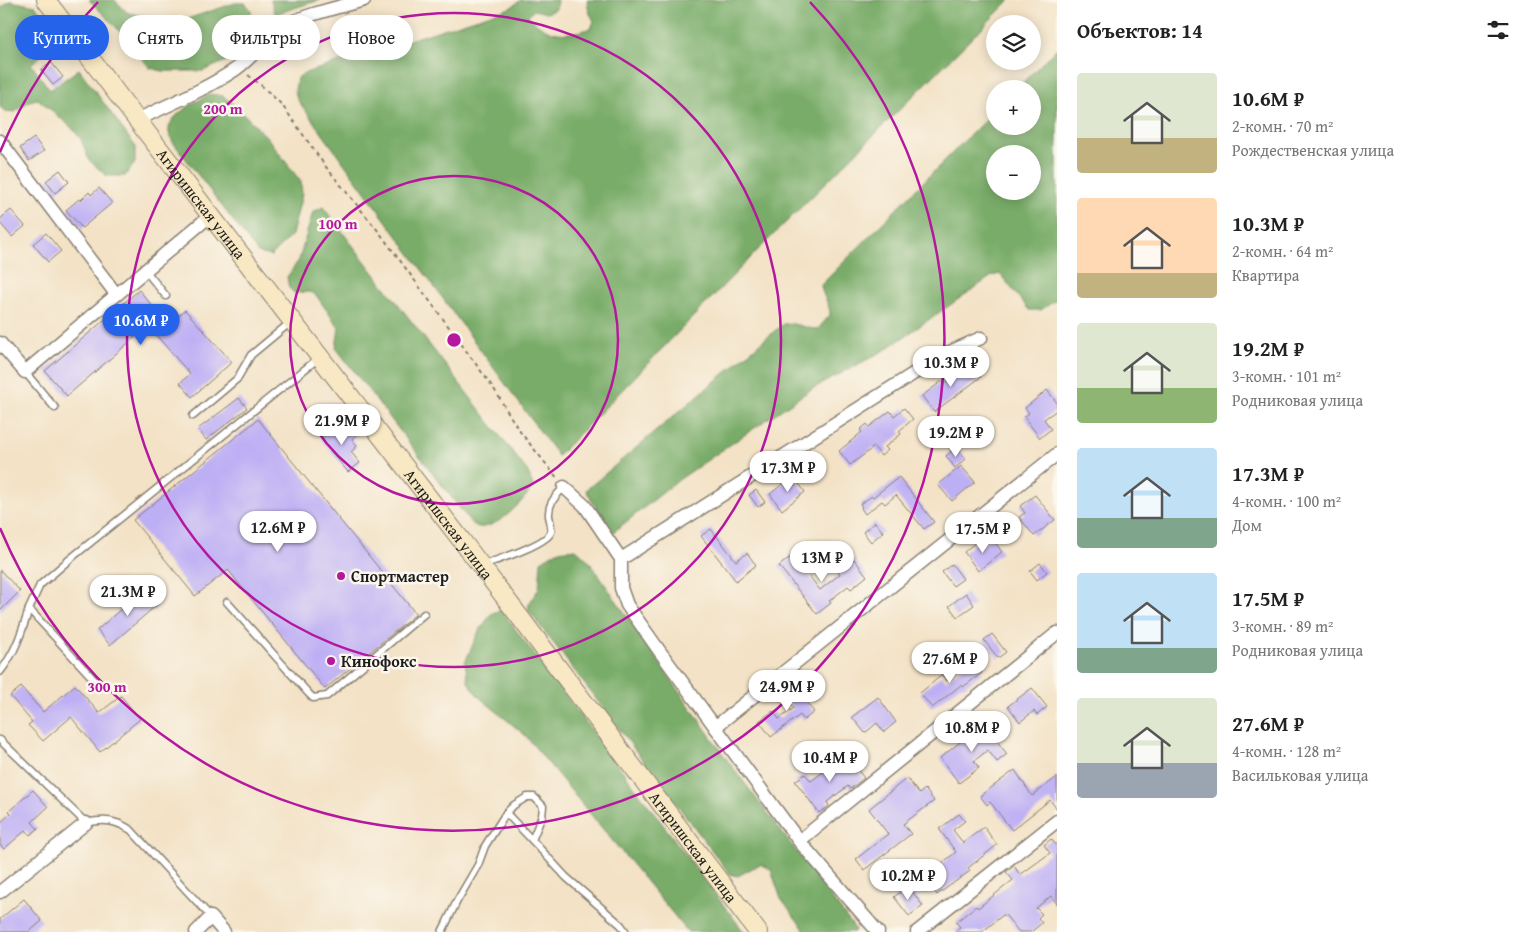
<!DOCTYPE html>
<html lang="ru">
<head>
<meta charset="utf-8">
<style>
	:root { --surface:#fff; --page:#f6f6f6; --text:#222; --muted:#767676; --accent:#2563eb }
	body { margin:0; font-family:"Gentium Book Plus",serif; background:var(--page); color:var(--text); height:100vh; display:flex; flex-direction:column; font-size:19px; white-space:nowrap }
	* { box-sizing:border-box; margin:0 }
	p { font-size:16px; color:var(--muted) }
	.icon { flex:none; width:28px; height:28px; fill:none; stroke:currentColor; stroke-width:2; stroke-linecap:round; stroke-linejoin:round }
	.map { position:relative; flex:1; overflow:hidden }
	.drawer { display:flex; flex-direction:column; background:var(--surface); width:475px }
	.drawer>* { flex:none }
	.guide { position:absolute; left:15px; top:15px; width:475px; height:45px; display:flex; gap:10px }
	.fabs { position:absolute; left:986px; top:15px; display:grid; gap:10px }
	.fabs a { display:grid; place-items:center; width:55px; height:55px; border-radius:50%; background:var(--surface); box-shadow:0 2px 12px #0003; font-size:25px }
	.price { position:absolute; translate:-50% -42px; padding:0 11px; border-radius:18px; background:#fff; color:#222; font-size:16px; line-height:32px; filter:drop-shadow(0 1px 2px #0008) }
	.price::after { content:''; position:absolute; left:50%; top:30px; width:15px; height:11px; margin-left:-8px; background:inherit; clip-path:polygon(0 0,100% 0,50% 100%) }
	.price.on { background:var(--accent); color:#fff }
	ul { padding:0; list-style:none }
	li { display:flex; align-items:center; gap:15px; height:125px; padding:0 20px }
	li span { display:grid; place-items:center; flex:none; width:140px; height:100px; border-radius:5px; color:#555 }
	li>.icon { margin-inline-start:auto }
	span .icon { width:60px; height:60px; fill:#fffc; stroke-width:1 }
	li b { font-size:21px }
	h2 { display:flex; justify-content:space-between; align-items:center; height:60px; padding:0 20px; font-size:21px }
	.chip { padding:0 18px; border-radius:22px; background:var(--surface); box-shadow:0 2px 12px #0003; font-size:18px; line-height:45px }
	.chip.on { background:var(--accent); color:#fff }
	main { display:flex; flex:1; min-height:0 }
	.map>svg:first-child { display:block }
	.forest { fill:#78ac68; stroke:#4a6442; fill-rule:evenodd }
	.building { fill:#bdaff4 }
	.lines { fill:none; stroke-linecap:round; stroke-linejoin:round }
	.lane-casing { stroke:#887f71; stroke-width:9 }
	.street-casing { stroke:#887f71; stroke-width:15 }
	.secondary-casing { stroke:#887f71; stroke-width:20 }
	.path { stroke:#887f71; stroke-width:2; stroke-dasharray:4 4; stroke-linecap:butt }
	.lane { stroke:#fff; stroke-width:6 }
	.street { stroke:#fff; stroke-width:12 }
	.secondary { stroke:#f8e8c3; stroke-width:18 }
	.ring { fill:none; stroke:#b5179e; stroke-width:2.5 }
	.poi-dot { fill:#b5179e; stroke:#fbf7ec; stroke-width:2 }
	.labels { text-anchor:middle; stroke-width:5; stroke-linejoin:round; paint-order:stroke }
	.street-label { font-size:16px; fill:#1c1c1c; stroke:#fbf7ec }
	.poi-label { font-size:16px; font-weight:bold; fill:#1c1c1c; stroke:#fbf7ec; text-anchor:start }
	.centre { fill:#b5179e; stroke:#fbf7ec; stroke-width:2.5 }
	.ring-label { font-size:15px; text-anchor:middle; font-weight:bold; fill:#b5179e; stroke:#fbf7ec; stroke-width:5; stroke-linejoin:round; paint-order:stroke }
</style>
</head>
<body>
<main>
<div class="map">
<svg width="1057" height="932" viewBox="0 0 1057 932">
	<rect width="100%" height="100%" fill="#fbf7ec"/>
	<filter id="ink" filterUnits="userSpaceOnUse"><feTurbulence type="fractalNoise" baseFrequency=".02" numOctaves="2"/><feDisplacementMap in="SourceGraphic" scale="10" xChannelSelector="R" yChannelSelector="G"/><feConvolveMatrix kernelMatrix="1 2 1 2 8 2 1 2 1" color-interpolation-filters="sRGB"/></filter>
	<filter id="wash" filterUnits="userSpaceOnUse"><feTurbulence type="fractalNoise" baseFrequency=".0096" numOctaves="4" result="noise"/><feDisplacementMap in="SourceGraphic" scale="20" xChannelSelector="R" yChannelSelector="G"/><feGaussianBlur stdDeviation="1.12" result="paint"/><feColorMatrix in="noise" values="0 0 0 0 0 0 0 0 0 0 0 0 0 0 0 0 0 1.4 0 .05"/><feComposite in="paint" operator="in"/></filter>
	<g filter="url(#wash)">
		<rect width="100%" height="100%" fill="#f3e2c6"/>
		<!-- forest -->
		<g class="forest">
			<path d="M89,0h26l13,13 53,8 54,-18h10l6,7 1,18 -6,15 -11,14 -32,14h-40l-13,-3 -35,-42z"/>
			<path d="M271,0h49l-45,14z"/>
			<path d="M521,0h36l-1,9 -9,4 -13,-3 -6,6c21,20 36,21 63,12l3,-7 -5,-9 -2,-12h423l-252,250 -200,206 -261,-357 -2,-9 2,-12 8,-5 205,-65z"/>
			<path d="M10,1l26,5 22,36 -27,22 19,26 29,-21 56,77v17l-10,13h-18l-18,-16 -8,-21 -10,-12 -33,-28 -9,2 -14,11 -10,-1 -5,-4v-98z"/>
			<path d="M1057,48v251l-16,11h-12l-29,-36 -8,2 -107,74 -75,40 -130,89 -69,55 -25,-44 197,-166c14,-2 21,5 35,5l12,-14c0,-13 -8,-18 -9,-30l174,-175v16h37v-37h-16zM995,154h37v37h-37z"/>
			<path d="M210,94l13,2 15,12 28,28 35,46 1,12 -10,41 -21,21 -13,-3 -86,-112c-1,-4 -4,-8 -3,-12 1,-15 29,-28 41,-35z"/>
			<path d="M323,207l205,265 5,14c-9,15 -32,39 -50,41 -3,1 -7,-1 -11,-3l-136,-176 3,-20 -23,-33 -6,-3 -16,1 -5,-5 -2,-11 12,-17 14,-48z"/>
			<path d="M576,549l12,11 137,197 130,172 -1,3h-48l-25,-33 -10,-29 -11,-6 -22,12 -8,-2 -202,-264 1,-6 10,-16 2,-27 16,-10z"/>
			<path d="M501,610l243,322h-56l-163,-197 -46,-38 -11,-15 -3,-20 14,-31 13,-18z"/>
		</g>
		<g id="blocks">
			<!-- building -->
			<g class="building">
				<path d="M51,62l12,15 -10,8 -12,-15z"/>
				<path d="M34,138l10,13 -15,10 -9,-13z"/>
				<path d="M60,170l9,12 -14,11 -9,-12z"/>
				<path d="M99,188l13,15 -30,25 -16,-18 13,-11 2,1 8,-8 2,3z"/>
				<path d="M11,210l14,16 -13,11 -12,-14v-4z"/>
				<path d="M46,233l15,18 -13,11 -15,-18z"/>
				<path d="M139,290l29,35 17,-15 47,52 -40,35 -12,-14 10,-9 -42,-48 -81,70 -22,-25z"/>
				<path d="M970,363l11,14 -47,35 -12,-16 20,-15 2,3z"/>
				<path d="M1047,390l10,13v7l-13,9 7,10 -11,9 -16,-21 5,-4 -4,-5z"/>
				<path d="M239,398l8,10 -41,32 -8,-11z"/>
				<path d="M904,408l9,11 -14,12 2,3 -16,13 3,3 -7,6 -7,-9 -24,18 -11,-14 23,-19 -2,-2 7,-6 2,3 21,-16 4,5z"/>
				<path d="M258,419l158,195 -91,75 -97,-119 -33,26 -62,-76z"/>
				<path d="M339,424l6,7 6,-4 6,8 -5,4 5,7 -6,6 9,11 -12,9 -27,-33z"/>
				<path d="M956,447l10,12 -11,9 -9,-12z"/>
				<path d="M961,466l14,16 -23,19 -14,-16z"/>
				<path d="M793,476l12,16 -23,18 -12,-16z"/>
				<path d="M899,477l35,45 -10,7 -28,-34 -11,9 -3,-3 -17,13 -4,-6 1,-1 -2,-3 12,-8 1,1z"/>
				<path d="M756,490l9,12 -7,5 -9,-12z"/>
				<path d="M1035,495l20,25 -21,16 -15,-19 6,-4 -5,-7z"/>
				<path d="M875,522l8,10 -12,10 -8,-10z"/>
				<path d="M711,529l25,32 11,-8 9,12 -20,16 -35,-45z"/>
				<path d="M992,538l10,14 -24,19 -14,-19 12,-10 4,5z"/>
				<path d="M793,555l27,35 20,-16 -2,-3 16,-12 13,17 -16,13 -3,-3 -19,15 2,2 -14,11 -38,-48z"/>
				<path d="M1040,563l7,9 -10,8 -7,-9z"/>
				<path d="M952,564l11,15 -10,7 -11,-14z"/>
				<path d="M0,570l20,21 -20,20z"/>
				<path d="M145,588l13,16 -48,41 -13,-15z"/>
				<path d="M966,593l8,12 -17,12 -8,-11z"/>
				<path d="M992,634l14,18 -8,6 -14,-18z"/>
				<path d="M972,660l10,13 -19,14 -2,-2 -29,23 -12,-15 22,-18 4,6z"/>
				<path d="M791,683l23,29 -10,8 -4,-5 -29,22 -12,-16 14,-10 6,8 15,-11 -13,-17z"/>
				<path d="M75,685l24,28 22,-17 19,23 -40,33 -29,-35 -28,24 -15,-16 4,-3 -22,-26 11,-9 22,25z"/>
				<path d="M1032,688l15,19 -10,8 -3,-4 -14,11 -12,-16z"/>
				<path d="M878,697l18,25 -12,10 -7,-9 -12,10 -13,-16z"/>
				<path d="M982,722l25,32 -10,8 -9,-12 -14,11 5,7 -20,15 -19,-25 34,-27 -2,-2z"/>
				<path d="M846,755l18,23 -14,11 -2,-3 -21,16 2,4 -10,7 -24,-32 10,-7 6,7z"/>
				<path d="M1015,770l17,26 25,-19v32l-7,-9 -38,30 -22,-28 -3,3 -7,-9z"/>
				<path d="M907,778l12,16 6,-5 9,12 -31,23 8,10 -47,36 -8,-11 32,-25 -19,-25z"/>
				<path d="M33,790l15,17 -16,15 6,7 -8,6 -4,-5 -22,19 -4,-4v-22l11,-10 -2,-2z"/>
				<path d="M959,814l6,7 -12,9 10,13 21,-16 13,18 -29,23 2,3 -33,24 -15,-20 13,-10 2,2 19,-15 -17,-23z"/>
				<path d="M1051,839l6,7v58l-6,-8 -15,12 6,6 -4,4 4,5 -11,9h-12l-13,-16 -3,-1 -21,17h-28l6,-5 -4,-5 20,-16 2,2 35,-28 -7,-8 8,-6 6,9 30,-22 -6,-8z"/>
				<path d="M908,886l15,20 -14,10 -15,-19z"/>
				<path d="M24,899l18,22 -13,11h-29v-13z"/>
			</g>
		</g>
	</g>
	<g filter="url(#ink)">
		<use href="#blocks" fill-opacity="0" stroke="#887f71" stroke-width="1"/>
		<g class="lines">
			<defs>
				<g id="lane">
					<path d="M145,270l21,26"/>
					<path d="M25,372l30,36"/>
					<path d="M193,416l44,-37 14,-24 41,-34"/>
					<path d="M482,565c13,-4 65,-21 69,-33 1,-5 -1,-11 -2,-16 -1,-13 7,-20 15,-29"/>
					<path d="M227,602l82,92 4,4 14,-2 97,-82"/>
					<path d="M0,672c15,-19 22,-40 29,-63"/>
					<path d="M99,685l-70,-76 11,-24 30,-26 250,-202"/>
					<path d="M0,740l86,83c19,-4 29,-3 45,7l80,87"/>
					<path d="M506,813l26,27"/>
					<path d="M442,932l15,-31 21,-36 7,-19 21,-33 8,-8 13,-8h7l9,9 -1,10 -10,24 34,37 55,48 5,7"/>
				</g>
				<g id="street">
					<path d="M137,120c33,-16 68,-30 99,-51 18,-12 29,-32 48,-43 22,-12 56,-19 80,-26"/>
					<path d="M0,141l116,153"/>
					<path d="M0,343l25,29 186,-157"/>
					<path d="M564,487l21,19 36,53v29l6,17 31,44 141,192 79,91"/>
					<path d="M621,559l322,-204 38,-17"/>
					<path d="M715,727l342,-273"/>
					<path d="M799,841l258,-208"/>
					<path d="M0,892l86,-69"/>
					<path d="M196,932l15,-15 13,15"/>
					<path d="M917,932l140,-111"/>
				</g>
				<g id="secondary">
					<path id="s1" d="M46,0l91,120 332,430 289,382"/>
				</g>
			</defs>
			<!-- lane casing -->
			<use href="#lane" class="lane-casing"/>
			<!-- street casing -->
			<use href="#street" class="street-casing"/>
			<!-- secondary casing -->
			<use href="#secondary" class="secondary-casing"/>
			<!-- path -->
			<path class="path" d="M248,75l14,11 20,19 44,62 53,65 67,91 48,66 24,40 40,50"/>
			<!-- lane -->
			<use href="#lane" class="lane"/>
			<!-- street -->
			<use href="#street" class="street"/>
			<!-- secondary -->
			<use href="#secondary" class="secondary"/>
		</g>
	</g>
	<!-- distance rings -->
	<g class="ring">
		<circle cx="454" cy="340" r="164"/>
		<circle cx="454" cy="340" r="327"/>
		<path d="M0 152A491 491 0 0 1 98 2M810 2A491 491 0 1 1 0 528"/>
	</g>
	<!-- markers -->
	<g class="poi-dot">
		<circle cx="341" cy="576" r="5"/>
		<circle cx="331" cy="661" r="5"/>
	</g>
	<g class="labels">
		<!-- street labels -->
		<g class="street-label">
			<text dy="6" stroke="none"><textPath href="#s1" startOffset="256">Агиришская улица</textPath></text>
			<text dy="6" stroke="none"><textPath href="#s1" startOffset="661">Агиришская улица</textPath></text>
			<text dy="6" stroke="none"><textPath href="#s1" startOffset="1066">Агиришская улица</textPath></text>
		</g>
		<!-- poi labels -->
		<g class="poi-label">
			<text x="351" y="582">Спортмастер</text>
			<text x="341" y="667">Кинофокс</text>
		</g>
	</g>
	<circle cx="454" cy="340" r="8" class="centre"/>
	<g class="ring-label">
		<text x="223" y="114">200 m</text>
		<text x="338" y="229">100 m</text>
		<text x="107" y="692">300 m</text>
	</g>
</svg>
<div class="fabs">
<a><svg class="icon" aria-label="layers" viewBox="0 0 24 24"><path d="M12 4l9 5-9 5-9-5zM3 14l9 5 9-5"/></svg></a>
<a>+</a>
<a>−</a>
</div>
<b class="price on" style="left:141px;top:346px">10.6M ₽</b>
<b class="price" style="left:951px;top:388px">10.3M ₽</b>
<b class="price" style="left:342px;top:446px">21.9M ₽</b>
<b class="price" style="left:956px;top:458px">19.2M ₽</b>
<b class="price" style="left:788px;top:493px">17.3M ₽</b>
<b class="price" style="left:278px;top:553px">12.6M ₽</b>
<b class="price" style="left:983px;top:554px">17.5M ₽</b>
<b class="price" style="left:822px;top:583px">13M ₽</b>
<b class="price" style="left:128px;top:617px">21.3M ₽</b>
<b class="price" style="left:950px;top:684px">27.6M ₽</b>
<b class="price" style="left:787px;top:712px">24.9M ₽</b>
<b class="price" style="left:972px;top:753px">10.8M ₽</b>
<b class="price" style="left:830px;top:783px">10.4M ₽</b>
<b class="price" style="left:908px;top:901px">10.2M ₽</b>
<div class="guide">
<a class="chip on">Купить</a>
<a class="chip">Снять</a>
<a class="chip">Фильтры</a>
<a class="chip">Новое</a>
</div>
</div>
<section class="drawer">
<h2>Объектов: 14<svg class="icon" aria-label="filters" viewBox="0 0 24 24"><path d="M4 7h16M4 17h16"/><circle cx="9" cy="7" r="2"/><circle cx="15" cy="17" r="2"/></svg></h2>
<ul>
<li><span style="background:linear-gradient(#dfe7d0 65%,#c2b280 0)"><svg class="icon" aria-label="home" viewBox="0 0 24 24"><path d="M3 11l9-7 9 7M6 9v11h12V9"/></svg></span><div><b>10.6M ₽</b><p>2-комн. · 70 m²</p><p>Рождественская улица</p></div></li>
<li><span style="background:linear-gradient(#ffd9b3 75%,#c2b280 0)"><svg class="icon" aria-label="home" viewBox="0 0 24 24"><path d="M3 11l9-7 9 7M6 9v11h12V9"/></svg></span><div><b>10.3M ₽</b><p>2-комн. · 64 m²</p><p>Квартира</p></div></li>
<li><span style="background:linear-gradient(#dfe7d0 65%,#8fb573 0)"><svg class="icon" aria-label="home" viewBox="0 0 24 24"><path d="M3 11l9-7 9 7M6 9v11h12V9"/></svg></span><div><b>19.2M ₽</b><p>3-комн. · 101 m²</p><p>Родниковая улица</p></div></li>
<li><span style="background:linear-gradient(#bfe0f5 70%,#7fa58c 0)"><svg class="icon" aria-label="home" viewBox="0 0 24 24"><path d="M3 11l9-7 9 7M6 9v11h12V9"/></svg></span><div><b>17.3M ₽</b><p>4-комн. · 100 m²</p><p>Дом</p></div></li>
<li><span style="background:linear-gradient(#bfe0f5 75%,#7fa58c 0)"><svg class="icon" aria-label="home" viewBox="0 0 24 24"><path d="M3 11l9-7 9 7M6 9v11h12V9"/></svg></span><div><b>17.5M ₽</b><p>3-комн. · 89 m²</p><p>Родниковая улица</p></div></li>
<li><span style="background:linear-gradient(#dfe7d0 65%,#9aa5b1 0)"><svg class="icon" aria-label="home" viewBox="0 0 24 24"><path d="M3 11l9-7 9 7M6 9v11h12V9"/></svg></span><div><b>27.6M ₽</b><p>4-комн. · 128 m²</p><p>Васильковая улица</p></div></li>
</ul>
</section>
</main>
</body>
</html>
